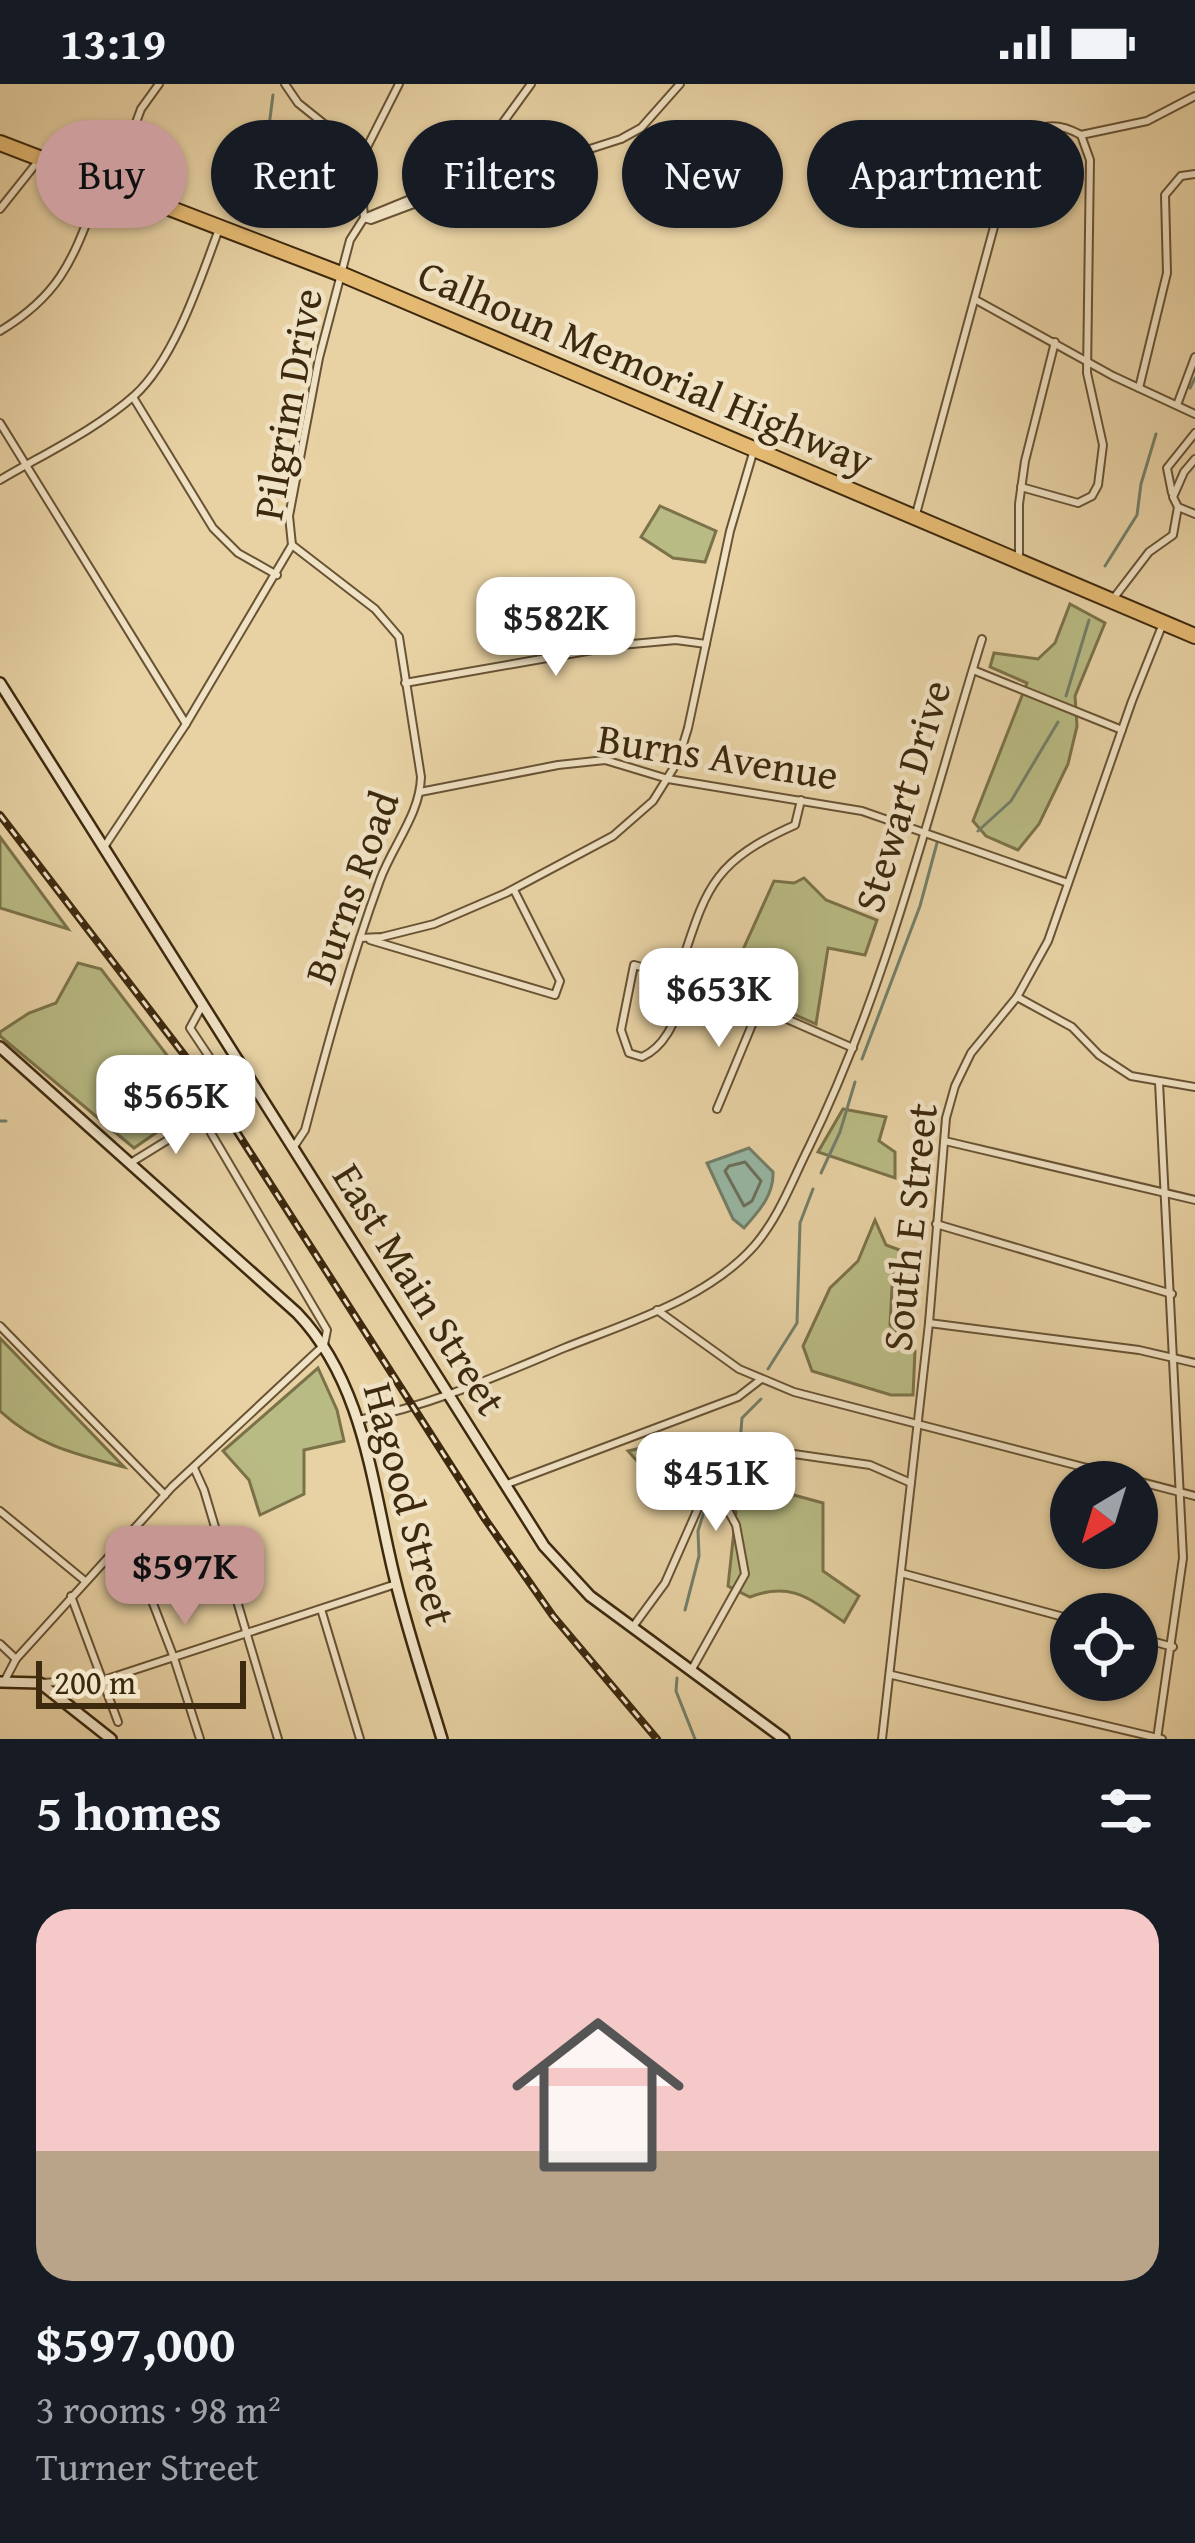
<!DOCTYPE html>
<html lang="en">
<head>
<meta charset="utf-8">
<style>
	:root { --surface:#171b24; --page:#242831; --text:#f1f3f6; --muted:#9ea1a6; --line:#363941; --accent:#c59692 }
	body { margin:0; font-family:"Gentium Book Plus",serif; background:var(--page); color:var(--text); height:100vh; display:flex; flex-direction:column; font-size:45px; white-space:nowrap }
	* { box-sizing:border-box; margin:0 }
	p { font-size:39px; color:var(--muted) }
	.icon { flex:none; width:66px; height:66px; fill:none; stroke:currentColor; stroke-width:2; stroke-linecap:round; stroke-linejoin:round }
	.map { position:relative; height:1655px; overflow:hidden }
	.drawer { display:flex; flex-direction:column; background:var(--surface); flex:1 }
	.drawer>* { flex:none }
	.banner { position:absolute; left:36px; top:36px; width:1125px; height:108px; display:flex; gap:24px }
	.needle { width:78px; rotate:218deg }
	.fabs { position:absolute; left:1050px; top:1377px; display:grid; gap:24px }
	.fabs a { display:grid; place-items:center; width:108px; height:108px; border-radius:50%; background:var(--surface); box-shadow:0 3px 9px #0004; font-size:60px }
	.scale { position:absolute; left:36px; bottom:30px; width:210px; box-sizing:border-box; padding-left:12px; border:6px solid #3d290e; border-top:0; font-size:33px; line-height:42px; white-space:nowrap; color:#3d290e; -webkit-text-stroke:9px #f0e2c4; paint-order:stroke }
	.price { position:absolute; translate:-50% -102px; padding:0 27px; border-radius:24px; background:#fff; color:#222; font-size:39px; line-height:78px; filter:drop-shadow(0 3px 6px #0008) }
	.price::after { content:''; position:absolute; left:50%; top:72px; width:36px; height:27px; margin-left:-18px; background:inherit; clip-path:polygon(0 0,100% 0,50% 100%) }
	.price.selected { background:var(--accent); color:#111 }
	ul { padding:0; list-style:none }
	li { display:grid; align-content:center; gap:24px; height:636px; padding:0 36px }
	li+li { border-top:3px solid var(--line) }
	li span { display:grid; place-items:center; height:372px; border-radius:36px; color:#555 }
	li>.icon { margin-inline-start:auto }
	span .icon { width:216px; height:216px; fill:#fffc; stroke-width:1 }
	li b { font-size:51px }
	h2 { display:flex; justify-content:space-between; align-items:center; height:144px; padding:0 36px; font-size:51px }
	.pill { padding:0 42px; border-radius:54px; background:var(--surface); box-shadow:0 3px 9px #0004; font-size:42px; line-height:108px }
	.pill.selected { background:var(--accent); color:#111 }
	.status { display:flex; justify-content:space-between; align-items:center; height:84px; padding:0 60px; background:var(--surface); direction:ltr }
	.status svg { height:33px; fill:currentColor }
	.map>svg:first-child { display:block }
	.green { fill:#b9bb84; stroke:#7b7249; stroke-width:3 }
	.water { fill:#97b8a5; stroke:#737f69; stroke-width:3 }
	.lines { fill:none; stroke-linecap:round; stroke-linejoin:round }
	.shore { stroke:#6a705a; stroke-width:3 }
	.stream { stroke:#737f69; stroke-width:3 }
	.street-casing { stroke:#685334; stroke-width:10 }
	.secondary-casing { stroke:#3d290e; stroke-width:14 }
	.highway-casing { stroke:#3d290e; stroke-width:18 }
	.street { stroke:#f0e2c4; stroke-width:6 }
	.secondary { stroke:#f0e2c4; stroke-width:9 }
	.highway { stroke:#e4b972; stroke-width:14 }
	.rail-casing { stroke:#3d290e; stroke-width:8 }
	.rail { stroke:#f0e2c4; stroke-width:3; stroke-dasharray:9; stroke-linecap:butt }
	.labels { text-anchor:middle; stroke-width:9; stroke-linejoin:round; paint-order:stroke }
	.street-label { font-size:42px; fill:#3d290e; stroke:#f0e2c4 }
</style>
</head>
<body>
<div class="status"><b>13:19</b><svg viewBox="0 0 49 12"><path d="M0 12V9h3v3zM5 12V6h3v6zM10 12V3h3v9zM15 12V0h3v12zM26 1h20v11H26zM47 4h2v5h-2z"/></svg></div>
<div class="map">
<svg width="1195" height="1655" viewBox="0 0 1195 1655">
	<rect width="100%" height="100%" fill="#e8d2a4"/>
	<filter id="stains"><feTurbulence type="fractalNoise" baseFrequency=".00167" numOctaves="4"/><feColorMatrix values="0 0 0 0 .2 0 0 0 0 .09 0 0 0 0 .02 0 0 0 .5 -.17"/></filter>
	<radialGradient id="worn" r=".72"><stop offset=".6" stop-color="#630" stop-opacity="0"/><stop offset="1" stop-color="#630" stop-opacity=".3"/></radialGradient>
	<!-- green -->
	<g class="green">
		<path d="M660,422l56,25 -11,31 -32,-4 -32,-21z"/>
		<path d="M1070,520l35,19 -30,73 2,30 -9,38 -29,60 -21,26 -32,-14 -13,-15 54,-138 -37,-16 4,-14 44,6 17,-16z"/>
		<path d="M0,753l68,92 -68,-21z"/>
		<path d="M804,794l22,22 51,20 -12,35 -37,-7 -12,76 -89,-39 47,-104 20,2z"/>
		<path d="M78,879l23,6 101,132 -68,47 -134,-112v-4l29,-19 27,-10z"/>
		<path d="M843,1025l43,8 -7,24 16,11v26l-77,-26z"/>
		<path d="M875,1136l11,25 27,10 4,16 -24,-2 -3,56 25,26 -2,44h-22l-79,-24 -9,-25 27,-58 28,-27z"/>
		<path d="M0,1254l124,129c-49,-13 -86,-21 -124,-56z"/>
		<path d="M318,1284l19,42 7,31 -40,9v44l-44,21 -11,-35 -26,-29z"/>
		<path d="M673,1357l16,17 28,-17c-19,39 -23,57 -71,58l1,-27 -19,-21z"/>
		<path d="M735,1395l88,24v68l36,25 -15,26c-34,-23 -53,-41 -94,-25l-22,-11 8,-74 -14,-19z"/>
	</g>
	<!-- water -->
	<path class="water" d="M749,1064l24,24c1,23 -14,39 -29,56l-11,-9 -26,-56z"/>
	<g class="lines">
		<!-- shore -->
		<path class="shore" d="M745,1078l16,19 -9,20 -8,5 -19,-35 4,-5z"/>
		<!-- stream -->
		<g class="stream">
			<path d="M238,124l27,-51 8,-62"/>
			<path d="M1190,304l5,-10"/>
			<path d="M1105,482l32,-51 4,-31 15,-50"/>
			<path d="M1066,612l23,-76"/>
			<path d="M978,747l33,-30 47,-79"/>
			<path d="M862,975l58,-153 17,-63"/>
			<path d="M0,1037h6"/>
			<path d="M821,1089l19,-41 15,-50"/>
			<path d="M768,1285l29,-46 3,-100 13,-34"/>
			<path d="M714,1408l26,-49 2,-25 19,-19"/>
			<path d="M685,1526l14,-54 -1,-25 8,-26"/>
			<path d="M677,1594l-1,13 19,48"/>
		</g>
		<defs>
			<g id="street">
				<path d="M285,0l13,19 55,44 7,14 4,57 -14,22 -31,118 -30,158 3,29"/>
				<path d="M1081,51l66,-14 48,-25"/>
				<path d="M360,77l39,-77"/>
				<path d="M480,99l19,-55 32,-44"/>
				<path d="M113,100l28,-75 18,-25"/>
				<path d="M0,125l39,-49"/>
				<path d="M364,134l44,-18 35,-4 178,-57 20,-11 39,-44"/>
				<path d="M364,134l7,2 51,-19"/>
				<path d="M976,216l137,76 82,38"/>
				<path d="M0,247c65,-39 74,-77 101,-145"/>
				<path d="M1139,304l28,-115 -2,-78 16,-19 14,-2"/>
				<path d="M133,313l80,131 25,25 39,22"/>
				<path d="M1177,321l18,-48"/>
				<path d="M0,339l186,301"/>
				<path d="M0,396c44,-26 97,-51 135,-85 40,-37 65,-115 84,-166"/>
				<path d="M1172,409l-5,-25 28,-35"/>
				<path d="M1178,423l17,7"/>
				<path d="M916,430l97,-357c17,-31 37,-39 68,-22l9,25 -3,213 16,72 -5,40 -6,11 -14,7 -57,-16"/>
				<path d="M292,461l83,64 24,28 22,140c-1,37 -28,68 -41,103 -30,82 -53,166 -75,250l-12,18"/>
				<path d="M1019,473v-53l6,-43 30,-119"/>
				<path d="M1113,515l36,-47 24,-17 5,-28 -5,-10 11,-25 11,-13"/>
				<path d="M973,586l149,60"/>
				<path d="M405,599l216,-38 55,-5 30,4"/>
				<path d="M420,708l138,-27 47,-5 63,19 194,32 206,72"/>
				<path d="M104,763l82,-123 106,-179"/>
				<path d="M360,854l22,-1 52,-13 72,-31 107,-57 40,-35 25,-40 10,-33 42,-197 23,-78"/>
				<path d="M370,856l185,55 5,-14 -46,-91"/>
				<path d="M677,893c29,-85 30,-113 118,-152l6,-25"/>
				<path d="M690,897c-12,28 -19,63 -48,76l-13,-4 -8,-23 13,-65 82,23 137,60"/>
				<path d="M1017,913l55,30 27,28 32,21 64,11"/>
				<path d="M202,922l-12,22 40,60 -5,12"/>
				<path d="M717,1025l42,-101"/>
				<path d="M945,1057l250,59"/>
				<path d="M132,1078l73,-45"/>
				<path d="M936,1140l236,70"/>
				<path d="M657,1226l82,59 55,23 401,104"/>
				<path d="M929,1239l210,27 56,13"/>
				<path d="M0,1242l165,169"/>
				<path d="M358,1336c72,-14 139,-44 206,-72 65,-26 144,-49 191,-103 24,-28 37,-64 53,-96 79,-161 121,-339 174,-510"/>
				<path d="M794,1370l76,11 41,18"/>
				<path d="M194,1384l10,22 74,249"/>
				<path d="M507,1400l231,-87 22,-17"/>
				<path d="M0,1427l85,70"/>
				<path d="M127,1452l47,122 26,81"/>
				<path d="M901,1489l170,46"/>
				<path d="M71,1512l47,126"/>
				<path d="M321,1525l39,130"/>
				<path d="M632,1544l33,-45 38,-86 21,6 12,22 9,49 -53,95"/>
				<path d="M1137,1553l36,10"/>
				<path d="M0,1560l16,15"/>
				<path d="M892,1591l270,64"/>
				<path d="M5,1596l11,-21 156,-172 152,-142 3,-15 -116,-197 -6,-16 9,-9"/>
				<path d="M40,1599l64,-3 292,-96"/>
				<path d="M882,1655l47,-416 17,-205 9,-32 16,-33 46,-56 31,-56 84,-240 30,-75"/>
				<path d="M1157,1655l26,-181 -24,-476"/>
			</g>
			<g id="secondary">
				<path d="M0,599l544,863 46,50 194,143"/>
				<path d="M0,963l297,266c68,71 75,174 98,266 13,54 31,107 47,160"/>
				<path d="M0,1598l40,1 71,56"/>
			</g>
			<path id="highway" d="M0,59l341,131 854,362"/>
		</defs>
		<!-- street casing -->
		<use href="#street" class="street-casing"/>
		<!-- secondary casing -->
		<use href="#secondary" class="secondary-casing"/>
		<!-- highway casing -->
		<use href="#highway" class="highway-casing"/>
		<!-- street -->
		<use href="#street" class="street"/>
		<!-- secondary -->
		<use href="#secondary" class="secondary"/>
		<!-- highway -->
		<use href="#highway" class="highway"/>
		<defs>
			<path id="rail" d="M0,731l205,267 280,437 68,97 104,123"/>
		</defs>
		<!-- rail casing -->
		<use href="#rail" class="rail-casing"/>
		<!-- rail -->
		<use href="#rail" class="rail"/>
	</g>
	<g class="labels">
		<!-- street labels -->
		<g class="street-label">
			<text transform="translate(646 283) rotate(23)" y="15">Calhoun Memorial Highway</text>
			<text transform="translate(287 320) rotate(-80)" y="15">Pilgrim Drive</text>
			<text transform="translate(718 672) rotate(9)" y="15">Burns Avenue</text>
			<text transform="translate(902 712) rotate(-73)" y="15">Stewart Drive</text>
			<text transform="translate(351 803) rotate(-70)" y="15">Burns Road</text>
			<text transform="translate(909 1143) rotate(-84)" y="15">South E Street</text>
			<text transform="translate(420 1205) rotate(58)" y="15">East Main Street</text>
			<text transform="translate(410 1420) rotate(75)" y="15">Hagood Street</text>
		</g>
	</g>
	<rect width="100%" height="100%" filter="url(#stains)"/>
	<rect width="100%" height="100%" fill="url(#worn)"/>
</svg>
<div class="fabs">
<a><svg class="needle" viewBox="-14 -14 28 28"><path d="M0-13l5 13h-10z" fill="#e53935"/><path d="M0 13l5-13h-10z" fill="#9ea1a6"/></svg></a>
<a><svg class="icon" aria-label="locate" viewBox="0 0 24 24"><circle cx="12" cy="12" r="6"/><path d="M12 2v4M12 18v4M2 12h4M18 12h4"/></svg></a>
</div>
<div class="scale">200 m</div>
<b class="price" style="left:556px;top:595px">$582K</b>
<b class="price" style="left:719px;top:966px">$653K</b>
<b class="price" style="left:176px;top:1073px">$565K</b>
<b class="price" style="left:716px;top:1450px">$451K</b>
<b class="price selected" style="left:185px;top:1544px">$597K</b>
<div class="banner">
<a class="pill selected">Buy</a>
<a class="pill">Rent</a>
<a class="pill">Filters</a>
<a class="pill">New</a>
<a class="pill">Apartment</a>
</div>
</div>
<section class="drawer">
<h2>5 homes<svg class="icon" aria-label="filters" viewBox="0 0 24 24"><path d="M4 7h16M4 17h16"/><circle cx="9" cy="7" r="2"/><circle cx="15" cy="17" r="2"/></svg></h2>
<ul>
<li><span style="background:linear-gradient(#f6c9c9 65%,#b9a48a 0)"><svg class="icon" aria-label="home" viewBox="0 0 24 24"><path d="M3 11l9-7 9 7M6 9v11h12V9"/></svg></span><div><b>$597,000</b><p>3 rooms · 98 m²</p><p>Turner Street</p></div></li>
</ul>
</section>
</body>
</html>
